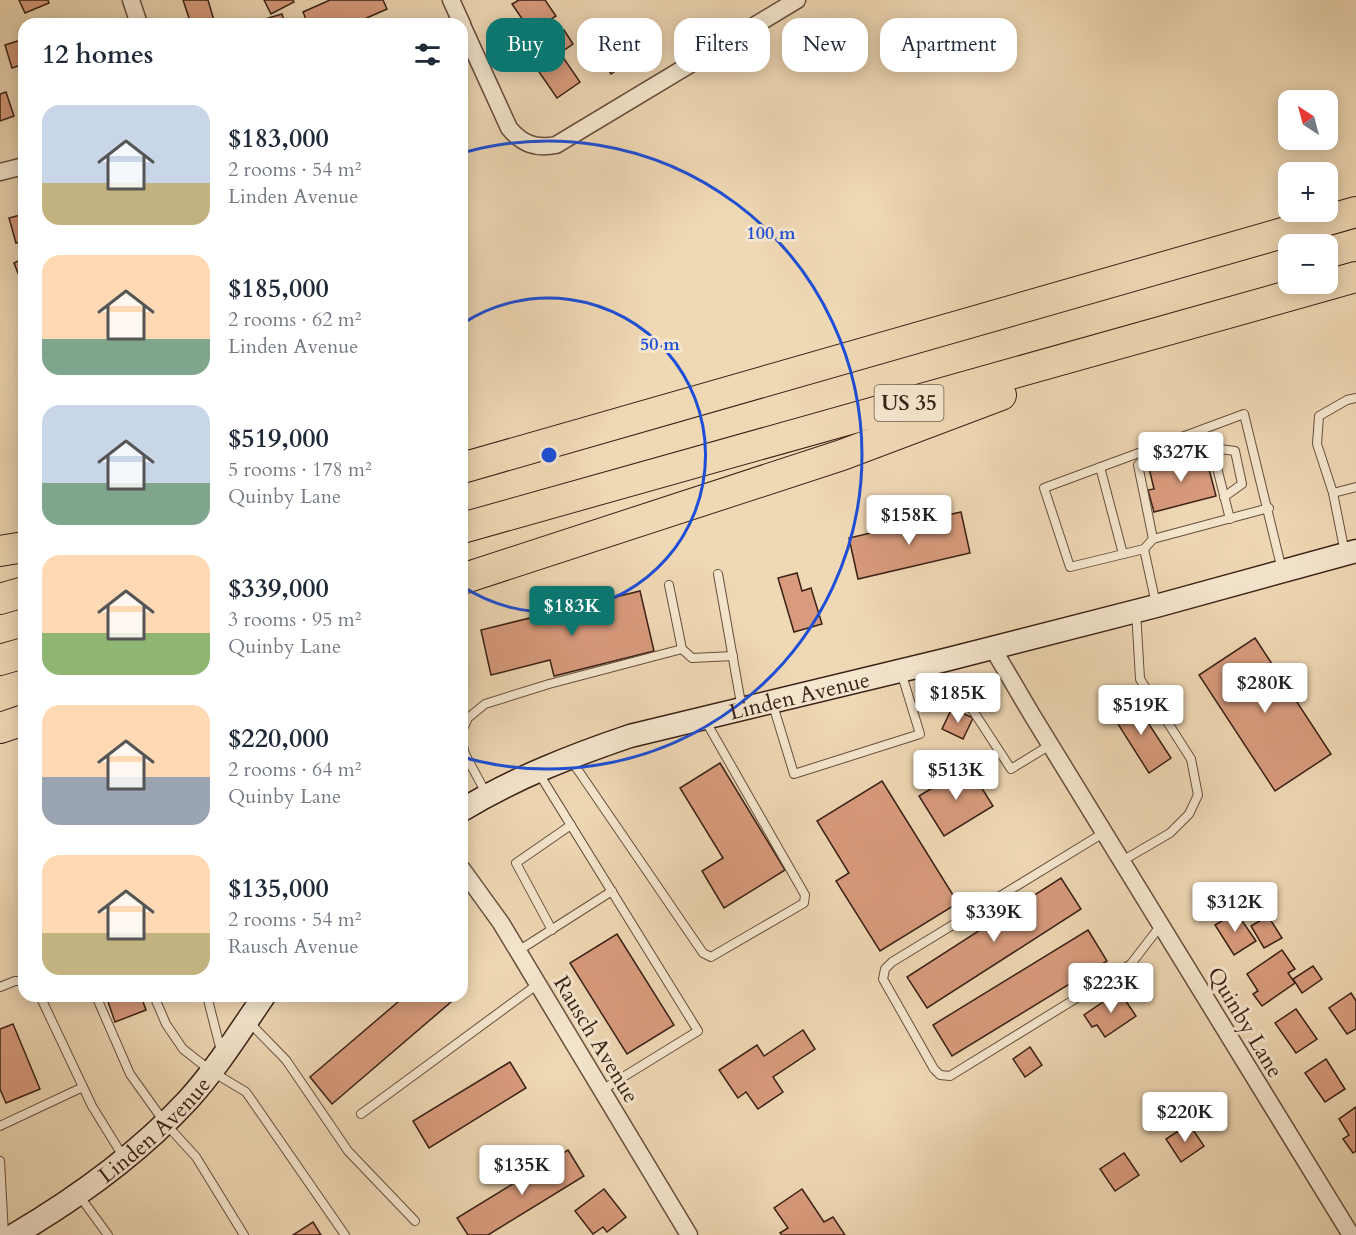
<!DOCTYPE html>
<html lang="en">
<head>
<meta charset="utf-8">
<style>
	:root { --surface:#fff; --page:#f2f2f3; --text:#1f2937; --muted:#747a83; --accent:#0f766e }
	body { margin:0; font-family:Cardo,serif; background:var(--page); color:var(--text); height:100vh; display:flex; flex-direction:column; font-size:22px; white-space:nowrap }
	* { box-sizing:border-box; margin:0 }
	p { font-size:20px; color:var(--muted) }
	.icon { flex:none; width:33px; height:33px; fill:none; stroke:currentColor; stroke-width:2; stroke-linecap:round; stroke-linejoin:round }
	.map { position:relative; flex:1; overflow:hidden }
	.details { position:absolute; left:18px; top:18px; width:450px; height:984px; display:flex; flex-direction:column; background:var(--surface); border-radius:18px; box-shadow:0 3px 15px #0003 }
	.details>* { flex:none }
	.top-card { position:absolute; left:486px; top:18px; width:570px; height:54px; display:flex; gap:12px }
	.needle { width:39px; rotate:324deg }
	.fabs { position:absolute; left:1278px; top:90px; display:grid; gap:12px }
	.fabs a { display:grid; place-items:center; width:60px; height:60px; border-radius:12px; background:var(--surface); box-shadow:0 3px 15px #0003; font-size:30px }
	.price { position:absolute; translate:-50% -51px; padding:0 14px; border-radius:6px; background:#fff; color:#222; font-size:20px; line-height:39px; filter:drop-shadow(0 2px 3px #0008) }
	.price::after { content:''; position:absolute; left:50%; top:36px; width:18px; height:14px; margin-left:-9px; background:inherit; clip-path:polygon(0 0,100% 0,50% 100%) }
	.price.on { background:var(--accent); color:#fff }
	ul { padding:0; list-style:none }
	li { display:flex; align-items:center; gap:18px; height:150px; padding:0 24px }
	li span { display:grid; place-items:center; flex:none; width:168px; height:120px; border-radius:18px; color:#555 }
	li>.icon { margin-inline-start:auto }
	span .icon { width:72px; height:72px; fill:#fffc; stroke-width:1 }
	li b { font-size:26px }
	h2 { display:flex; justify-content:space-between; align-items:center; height:72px; padding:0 24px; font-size:26px }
	.pill { padding:0 21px; border-radius:18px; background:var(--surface); box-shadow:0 3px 15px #0003; font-size:21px; line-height:54px }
	.pill.on { background:var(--accent); color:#fff }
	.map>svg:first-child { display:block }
	.building { fill:#d89b7d; stroke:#3a2116; stroke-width:1.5 }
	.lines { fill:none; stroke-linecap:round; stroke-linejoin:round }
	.lane-casing { stroke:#674f3e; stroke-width:10 }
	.street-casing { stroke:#674f3e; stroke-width:19 }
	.secondary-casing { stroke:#3a2116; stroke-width:25 }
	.highway-casing { stroke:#3a2116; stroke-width:32 }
	.lane { stroke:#f5e6ce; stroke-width:8 }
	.street { stroke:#f5e6ce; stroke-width:16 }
	.secondary { stroke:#f5e6ce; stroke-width:22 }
	.highway { stroke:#efd8b4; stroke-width:30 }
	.ring { fill:none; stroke:#1d4ed8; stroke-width:3 }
	.labels { text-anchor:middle; stroke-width:6; stroke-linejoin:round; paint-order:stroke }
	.shield { fill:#f5e6ce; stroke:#725c4d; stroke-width:1.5 }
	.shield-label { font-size:21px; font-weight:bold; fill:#3a2116 }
	.street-label { font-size:22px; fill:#3a2116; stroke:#f5e6ce }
	.centre { fill:#1d4ed8; stroke:#f5e6ce; stroke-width:3 }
	.ring-label { font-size:18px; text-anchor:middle; font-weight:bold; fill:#1d4ed8; stroke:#f5e6ce; stroke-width:6; stroke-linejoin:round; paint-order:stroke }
</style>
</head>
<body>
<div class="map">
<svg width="1356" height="1235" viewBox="0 0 1356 1235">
	<rect width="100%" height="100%" fill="#efd8b4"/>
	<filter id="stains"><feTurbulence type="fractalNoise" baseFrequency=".00333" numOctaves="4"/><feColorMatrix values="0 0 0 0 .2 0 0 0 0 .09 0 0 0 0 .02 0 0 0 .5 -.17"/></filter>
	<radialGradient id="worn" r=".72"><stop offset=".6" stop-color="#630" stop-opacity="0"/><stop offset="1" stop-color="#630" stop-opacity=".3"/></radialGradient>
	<!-- building -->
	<g class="building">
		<path d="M19,0h29l1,3 -24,10z"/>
		<path d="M183,0h25l7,24h-30v-2l5,-1z"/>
		<path d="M264,0h29l1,2 -23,12z"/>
		<path d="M330,0h53l4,9 -34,15h-45l-5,-12z"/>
		<path d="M519,0h26l11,16 -25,16 -19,-28z"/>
		<path d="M282,14l3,10h-37z"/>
		<path d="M564,30l9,14 -13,9 20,29 -23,16 -29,-42z"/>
		<path d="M627,32l15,21 -31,21 -14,-22z"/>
		<path d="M24,39v25l-12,4 -7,-23z"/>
		<path d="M6,92l8,24 -14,5v-27z"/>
		<path d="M24,214v27l-8,2 -7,-25z"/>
		<path d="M24,258v24l-2,1 -8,-20z"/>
		<path d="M1205,454l11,42 -62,16 -6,-22 6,-1 -5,-21z"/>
		<path d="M961,512l9,41 -112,26 -9,-41z"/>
		<path d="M797,573l5,18 9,-3 11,36 -28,8 -16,-54z"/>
		<path d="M640,591l14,60 -100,25 -4,-16 -59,15 -10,-45z"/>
		<path d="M1255,638l76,116 -56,37 -76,-116z"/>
		<path d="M1132,698l39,60 -22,15 -38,-60z"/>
		<path d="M952,708l21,10 -10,21 -21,-10z"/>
		<path d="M720,763l65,107 -61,38 -22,-37 21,-13 -43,-70z"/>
		<path d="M968,766l25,40 -49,30 -25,-40z"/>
		<path d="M882,781l76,122 -78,48 -44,-70 13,-8 -32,-52z"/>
		<path d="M1061,878l20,31 -154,99 -20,-31z"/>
		<path d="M1236,912l20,29 -22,14 -19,-30z"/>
		<path d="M1268,916l14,22 -18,10 -13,-22z"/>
		<path d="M1088,930l19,31 -155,95 -19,-31z"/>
		<path d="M617,934l57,91 -47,29 -57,-91z"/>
		<path d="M1282,950l13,19 -7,4 7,10 -33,23 -9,-12 5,-3 -11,-17z"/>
		<path d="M1313,966l9,13 -20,14 -9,-14z"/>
		<path d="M1119,991l17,25 -31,21 -8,-12 -5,2 -8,-12z"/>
		<path d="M1351,993l5,8v28l-9,5 -18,-26z"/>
		<path d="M106,996h35l5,14 -31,12z"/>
		<path d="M405,996h53l-126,108 -22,-27z"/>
		<path d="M1296,1009l21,30 -21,14 -21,-30z"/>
		<path d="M13,1024l27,65 -34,14 -6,-14v-60z"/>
		<path d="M803,1030l12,19 -42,28 10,15 -25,17 -12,-17 -8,6 -19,-28 38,-25 7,11z"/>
		<path d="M1030,1047l12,18 -17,12 -12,-18z"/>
		<path d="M1326,1059l19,30 -20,13 -20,-29z"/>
		<path d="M510,1062l16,26 -97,60 -16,-27z"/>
		<path d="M1356,1107v44l-3,2 -10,-14 6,-4 -10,-16z"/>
		<path d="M1189,1124l15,22 -23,16 -15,-23z"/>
		<path d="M568,1150l16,26 -96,59h-20l-11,-17z"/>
		<path d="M1124,1153l15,22 -24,16 -15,-22z"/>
		<path d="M604,1189l22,28 -19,15 -4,-5 -10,7 -18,-23z"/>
		<path d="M802,1189l22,33 9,-5 12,18h-63l-2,-2 8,-5 -14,-20z"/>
		<path d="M313,1222l8,13h-28z"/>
	</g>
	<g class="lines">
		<defs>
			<g id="lane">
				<path d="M1212,448l23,3 7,33 -18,13"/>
				<path d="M1100,467l23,87"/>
				<path d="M1333,493l23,-6"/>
				<path d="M1269,508l-116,31 -9,10 -74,18 -26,-79 200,-74 38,156"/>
				<path d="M1153,539l-15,-74 10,-11 62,-14 20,79"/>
				<path d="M1144,549l12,55"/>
				<path d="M1345,553l-12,-60 -16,-49 2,-28 28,-16 9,-2"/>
				<path d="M718,574l24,135"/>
				<path d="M669,585l13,64 10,9 41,-2"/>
				<path d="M772,702l22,72 126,-40 -19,-62"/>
				<path d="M912,707l43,-8 13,4 43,66 39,-24"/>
				<path d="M462,731l6,-13 17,-14 64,-20 133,-35"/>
				<path d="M462,742l3,12 22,41"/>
				<path d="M571,760l132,193 8,4 93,-54 1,-8 -100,-175"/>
				<path d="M538,772l160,259 -96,59"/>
				<path d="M1105,832l-213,130 -7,7 -2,10 51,90 6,6 10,1 169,-104 12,-8 30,-39"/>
				<path d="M1122,861l48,-28 19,-19 9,-19 -7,-36 -51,-80 -4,-68"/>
				<path d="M552,930l-36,-67 55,-38"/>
				<path d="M518,951l94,-60"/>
				<path d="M0,987l15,-6h9"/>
				<path d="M40,996l52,110 32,52"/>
				<path d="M96,996l34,78 35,49 31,34 48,78"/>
				<path d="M154,996l12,28 17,25 28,22 35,21 99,143"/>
				<path d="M207,996l14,55"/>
				<path d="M248,1021l38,39 62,91 67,70"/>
				<path d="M361,1114l177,-130"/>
				<path d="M0,1126l83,-39"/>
				<path d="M0,1161l4,74"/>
				<path d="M78,1194l30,41"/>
			</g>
			<g id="street">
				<path d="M131,0l8,24"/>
				<path d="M451,0l11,24"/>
				<path d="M462,25l47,103c13,16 27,21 47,17l241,-145"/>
				<path d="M0,172l24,-6"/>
				<path d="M992,647l40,68 319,520"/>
				<path d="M462,869l39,54 188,312"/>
			</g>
			<g id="secondary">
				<path id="s1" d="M462,810c53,-32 109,-54 168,-74l315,-76 211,-54 200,-55"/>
				<path id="s2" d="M14,1235c63,-37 124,-81 174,-135 29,-32 52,-69 76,-104"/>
			</g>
			<g id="highway">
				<path d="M462,468l894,-256"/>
				<path d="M462,528l894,-251"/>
				<path d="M0,551l24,-4"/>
				<path d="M462,579l380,-124 159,-60"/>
				<path d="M0,599l24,-7"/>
				<path d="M0,660l24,-7"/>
				<path d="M0,728l24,-8"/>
			</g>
		</defs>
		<!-- lane casing -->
		<use href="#lane" class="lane-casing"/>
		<!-- street casing -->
		<use href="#street" class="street-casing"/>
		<!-- secondary casing -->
		<use href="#secondary" class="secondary-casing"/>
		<!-- highway casing -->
		<use href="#highway" class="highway-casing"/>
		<!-- lane -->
		<use href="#lane" class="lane"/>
		<!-- street -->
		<use href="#street" class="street"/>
		<!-- secondary -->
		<use href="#secondary" class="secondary"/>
		<!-- highway -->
		<use href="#highway" class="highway"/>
	</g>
	<!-- distance rings -->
	<g class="ring">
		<path d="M462 324A157 157 0 1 1 462 586"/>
		<path d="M462 153A314 314 0 1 1 462 757"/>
	</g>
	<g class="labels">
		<!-- shield labels -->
		<rect class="shield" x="874.5" y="385" width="69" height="36" rx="4.5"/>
		<g class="shield-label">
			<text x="909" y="410">US 35</text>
		</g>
		<!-- street labels -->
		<g class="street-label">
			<text dy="8" stroke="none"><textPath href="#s1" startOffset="358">Linden Avenue</textPath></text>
			<text transform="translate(1246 1022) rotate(59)" y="8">Quinby Lane</text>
			<text transform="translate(597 1039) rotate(59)" y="8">Rausch Avenue</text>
			<text dy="8" stroke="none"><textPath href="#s2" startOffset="176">Linden Avenue</textPath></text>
		</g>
	</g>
	<circle cx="549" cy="455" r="9" class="centre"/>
	<g class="ring-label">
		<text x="771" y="239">100 m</text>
		<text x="660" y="350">50 m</text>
	</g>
	<rect width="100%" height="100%" filter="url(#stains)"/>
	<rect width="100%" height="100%" fill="url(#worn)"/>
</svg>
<div class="fabs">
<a><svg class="needle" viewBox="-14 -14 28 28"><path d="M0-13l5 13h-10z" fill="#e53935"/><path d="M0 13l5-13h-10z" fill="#747a83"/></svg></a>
<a>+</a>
<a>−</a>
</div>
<b class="price" style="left:1181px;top:483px">$327K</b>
<b class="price" style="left:909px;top:546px">$158K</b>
<b class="price on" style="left:572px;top:637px">$183K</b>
<b class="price" style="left:1265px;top:714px">$280K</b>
<b class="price" style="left:958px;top:724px">$185K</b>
<b class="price" style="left:1141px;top:736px">$519K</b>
<b class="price" style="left:956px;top:801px">$513K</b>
<b class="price" style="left:1235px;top:933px">$312K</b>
<b class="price" style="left:994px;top:943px">$339K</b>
<b class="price" style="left:1111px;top:1014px">$223K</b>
<b class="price" style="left:1185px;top:1143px">$220K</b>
<b class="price" style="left:522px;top:1196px">$135K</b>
<div class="top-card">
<a class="pill on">Buy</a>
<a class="pill">Rent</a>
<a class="pill">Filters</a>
<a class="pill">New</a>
<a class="pill">Apartment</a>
</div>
<section class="details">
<h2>12 homes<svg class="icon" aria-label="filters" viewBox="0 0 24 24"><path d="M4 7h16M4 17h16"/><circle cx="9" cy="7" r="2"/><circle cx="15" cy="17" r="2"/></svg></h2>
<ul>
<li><span style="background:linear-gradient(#c9d6e8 65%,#c2b280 0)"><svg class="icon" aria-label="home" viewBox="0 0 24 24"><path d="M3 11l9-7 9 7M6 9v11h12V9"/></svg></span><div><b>$183,000</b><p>2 rooms · 54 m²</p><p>Linden Avenue</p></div></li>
<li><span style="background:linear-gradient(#ffd9b3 70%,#7fa58c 0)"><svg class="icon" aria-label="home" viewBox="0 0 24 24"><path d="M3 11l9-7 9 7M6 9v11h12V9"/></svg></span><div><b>$185,000</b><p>2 rooms · 62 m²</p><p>Linden Avenue</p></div></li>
<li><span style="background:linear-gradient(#c9d6e8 65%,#7fa58c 0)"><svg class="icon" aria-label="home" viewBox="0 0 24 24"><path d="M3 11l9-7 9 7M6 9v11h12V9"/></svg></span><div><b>$519,000</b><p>5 rooms · 178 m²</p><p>Quinby Lane</p></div></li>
<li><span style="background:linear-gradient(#ffd9b3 65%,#8fb573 0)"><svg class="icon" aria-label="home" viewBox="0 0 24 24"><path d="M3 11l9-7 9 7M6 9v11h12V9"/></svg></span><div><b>$339,000</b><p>3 rooms · 95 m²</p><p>Quinby Lane</p></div></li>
<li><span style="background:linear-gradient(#ffd9b3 60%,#9aa5b1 0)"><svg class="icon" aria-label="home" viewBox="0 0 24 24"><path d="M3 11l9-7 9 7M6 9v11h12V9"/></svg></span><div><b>$220,000</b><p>2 rooms · 64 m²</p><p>Quinby Lane</p></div></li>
<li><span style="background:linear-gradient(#ffd9b3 65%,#c2b280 0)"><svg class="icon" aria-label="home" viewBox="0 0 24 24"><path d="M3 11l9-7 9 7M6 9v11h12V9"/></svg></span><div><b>$135,000</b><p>2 rooms · 54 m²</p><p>Rausch Avenue</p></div></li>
</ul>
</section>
</div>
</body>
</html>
